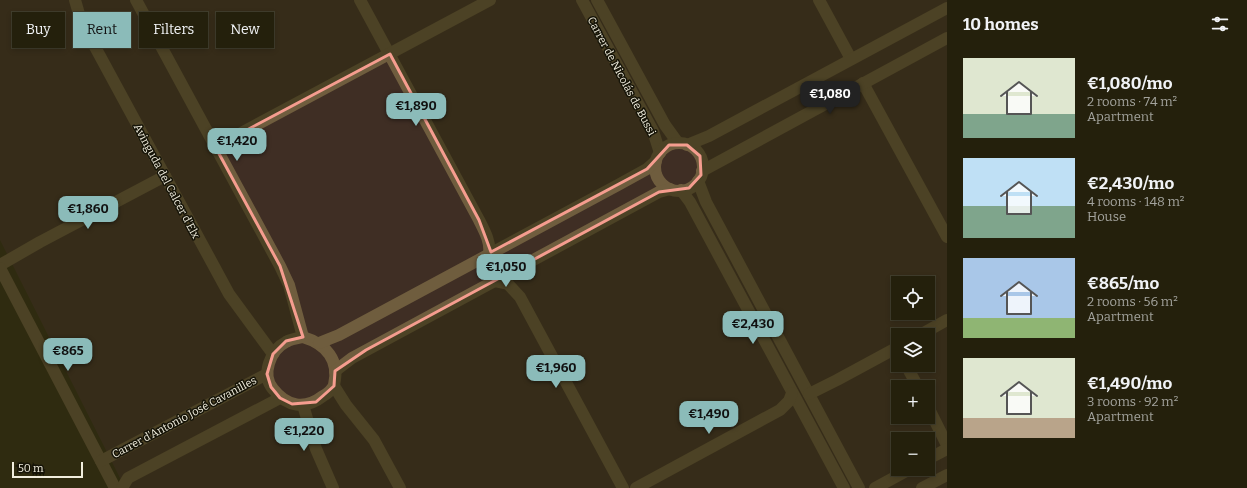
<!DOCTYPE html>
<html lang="en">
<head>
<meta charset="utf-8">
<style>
	:root { --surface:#24200c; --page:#302d1a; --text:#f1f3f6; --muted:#a3a39d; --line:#413e2d; --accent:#8bbbb9 }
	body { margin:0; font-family:Bitter,serif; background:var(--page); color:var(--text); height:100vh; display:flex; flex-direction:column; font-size:15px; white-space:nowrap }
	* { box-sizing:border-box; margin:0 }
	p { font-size:13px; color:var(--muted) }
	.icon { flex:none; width:22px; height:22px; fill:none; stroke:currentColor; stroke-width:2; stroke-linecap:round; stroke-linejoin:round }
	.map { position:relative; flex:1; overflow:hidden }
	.panel { display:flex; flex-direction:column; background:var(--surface); width:300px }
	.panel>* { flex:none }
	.hud { position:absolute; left:12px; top:12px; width:380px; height:36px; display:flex; gap:8px }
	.buttons { position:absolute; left:891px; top:276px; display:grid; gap:8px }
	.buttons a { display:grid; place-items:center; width:44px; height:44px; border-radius:0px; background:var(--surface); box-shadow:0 2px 6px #0003,0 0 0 1px var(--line); font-size:20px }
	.scale { position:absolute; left:12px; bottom:10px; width:71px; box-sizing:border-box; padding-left:4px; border:2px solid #f1eede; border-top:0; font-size:11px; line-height:14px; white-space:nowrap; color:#f1eede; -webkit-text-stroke:3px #161408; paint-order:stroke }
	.price { position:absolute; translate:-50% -34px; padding:0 9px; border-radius:8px; background:var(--accent); color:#111; font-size:13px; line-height:26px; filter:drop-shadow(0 1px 2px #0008) }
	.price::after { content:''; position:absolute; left:50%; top:24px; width:12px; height:9px; margin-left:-6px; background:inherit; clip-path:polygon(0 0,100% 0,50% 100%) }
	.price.selected { background:#222; color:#fff }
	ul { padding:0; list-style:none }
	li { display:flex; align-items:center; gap:12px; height:100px; padding:0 16px }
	li span { display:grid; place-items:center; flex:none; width:112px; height:80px; border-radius:0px; color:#555 }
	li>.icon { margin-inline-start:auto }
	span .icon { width:48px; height:48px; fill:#fffc; stroke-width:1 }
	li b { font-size:17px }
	h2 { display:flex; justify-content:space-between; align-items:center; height:48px; padding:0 16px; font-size:17px }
	.tag { padding:0 14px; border-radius:0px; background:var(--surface); box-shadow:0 2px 6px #0003,0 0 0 1px var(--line); font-size:14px; line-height:36px }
	.tag.selected { background:var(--accent); color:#111 }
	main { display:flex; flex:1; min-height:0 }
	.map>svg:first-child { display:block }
	.industrial { fill:#3f2e24; fill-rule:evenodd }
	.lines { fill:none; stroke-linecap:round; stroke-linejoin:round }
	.minor { stroke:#6f5d3e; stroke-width:12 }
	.marked { fill:none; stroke:#f59d8f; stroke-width:3; stroke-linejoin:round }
	.labels { text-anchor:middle; stroke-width:3; stroke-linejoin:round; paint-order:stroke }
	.street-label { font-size:11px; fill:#f1eede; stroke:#161408 }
</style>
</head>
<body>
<main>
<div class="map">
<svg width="947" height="488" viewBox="0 0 947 488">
	<rect width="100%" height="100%" fill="#302b10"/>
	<!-- industrial -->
	<path class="industrial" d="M0,0h947v488h-822l-125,-248zM898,283h30v30h-30zM898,335h30v30h-30zM898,387h30v30h-30zM898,439h30v30h-30z"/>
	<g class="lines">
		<!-- minor -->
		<g class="minor">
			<path d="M75,0l6,21 148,273 44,60"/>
			<path d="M136,0l144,266 9,19 14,52"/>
			<path d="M360,0l119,220c5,10 12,22 10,34"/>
			<path d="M582,0l71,131 7,22"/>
			<path d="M597,0l68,125 13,18"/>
			<path d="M819,0l32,59"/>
			<path d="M863,83l84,154"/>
			<circle cx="679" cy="167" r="24"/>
			<path d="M687,145l22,-9 238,-128"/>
			<path d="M217,150l26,-18 247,-132"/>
			<path d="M702,171l245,-133"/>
			<path d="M698,181l8,21 153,286"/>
			<path d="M681,190l9,12 154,286"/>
			<path d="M0,265l40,-23 125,-66"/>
			<path d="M0,268l115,220"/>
			<path d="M494,281l14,3 12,13 103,191"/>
			<path d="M920,335l27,-15"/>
			<path d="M303,337c23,7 37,23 31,48 -1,4 -7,9 -11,11 -18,14 -36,11 -50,-7 -12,-14 -3,-39 13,-47 5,-3 12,-4 17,-5z"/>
			<path d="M319,343l20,-8 279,-150 29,-16 9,-8"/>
			<path d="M906,365l12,22"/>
			<path d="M335,371l17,-13 307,-166 11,-3"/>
			<path d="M334,386l12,19 28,35 26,48"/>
			<path d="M809,394l28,-14 61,-33"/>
			<path d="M303,405l13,44 17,39"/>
			<path d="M928,407l19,38"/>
			<path d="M928,459l19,-10"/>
			<path d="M101,461l166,-87"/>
			<path d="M122,488l6,-10 152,-80"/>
			<path d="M636,488l144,-78 9,-9 3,-8"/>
			<path d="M875,488l35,-19"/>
			<path d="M922,488l25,-13"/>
		</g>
	</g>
	<!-- marked area -->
	<path d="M0 0H947V488H0ZM390,54l89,166 12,32 156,-83 22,-24h18l13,11 1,19 -12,13 -30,4 -293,158 -31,21 -1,15 -18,16 -24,2 -12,-6 -9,-11 -4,-13 6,-20 13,-13 17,-4 -23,-71 -63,-116 26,-18z" fill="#302b10" fill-opacity=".55" fill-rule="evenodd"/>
	<path class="marked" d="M390,54l89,166 12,32 156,-83 22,-24h18l13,11 1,19 -12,13 -30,4 -293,158 -31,21 -1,15 -18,16 -24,2 -12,-6 -9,-11 -4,-13 6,-20 13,-13 17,-4 -23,-71 -63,-116 26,-18z"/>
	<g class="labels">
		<!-- street labels -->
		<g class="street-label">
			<text transform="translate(622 76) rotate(62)" y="4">Carrer de Nicolás de Bussi</text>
			<text transform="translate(167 181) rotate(62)" y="4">Avinguda del Calcer d'Elx</text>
			<text transform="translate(184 417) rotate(-28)" y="4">Carrer d'Antonio José Cavanilles</text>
		</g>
	</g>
</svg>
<div class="buttons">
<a><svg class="icon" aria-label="locate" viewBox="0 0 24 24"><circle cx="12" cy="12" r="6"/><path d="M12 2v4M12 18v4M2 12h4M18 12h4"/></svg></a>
<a><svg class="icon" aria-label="layers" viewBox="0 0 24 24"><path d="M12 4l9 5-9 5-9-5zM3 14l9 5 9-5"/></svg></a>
<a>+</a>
<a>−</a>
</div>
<div class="scale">50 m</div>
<b class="price selected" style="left:830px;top:115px">€1,080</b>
<b class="price" style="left:416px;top:127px">€1,890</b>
<b class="price" style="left:237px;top:162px">€1,420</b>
<b class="price" style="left:88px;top:230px">€1,860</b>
<b class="price" style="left:506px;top:288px">€1,050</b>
<b class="price" style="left:753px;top:345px">€2,430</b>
<b class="price" style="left:68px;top:372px">€865</b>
<b class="price" style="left:556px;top:389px">€1,960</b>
<b class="price" style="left:709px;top:435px">€1,490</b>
<b class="price" style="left:304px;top:452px">€1,220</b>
<div class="hud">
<a class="tag">Buy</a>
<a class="tag selected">Rent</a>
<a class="tag">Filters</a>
<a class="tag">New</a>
</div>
</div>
<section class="panel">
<h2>10 homes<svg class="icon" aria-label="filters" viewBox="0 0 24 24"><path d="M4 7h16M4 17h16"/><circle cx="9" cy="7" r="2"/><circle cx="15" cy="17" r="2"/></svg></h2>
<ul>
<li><span style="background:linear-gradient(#dfe7d0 70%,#7fa58c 0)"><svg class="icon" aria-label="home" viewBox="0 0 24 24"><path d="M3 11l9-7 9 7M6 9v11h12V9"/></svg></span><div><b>€1,080/mo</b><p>2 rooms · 74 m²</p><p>Apartment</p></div></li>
<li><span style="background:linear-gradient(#bfe0f5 60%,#7fa58c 0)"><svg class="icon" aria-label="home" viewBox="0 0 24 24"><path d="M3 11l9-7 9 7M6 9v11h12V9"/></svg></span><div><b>€2,430/mo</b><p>4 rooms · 148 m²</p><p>House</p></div></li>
<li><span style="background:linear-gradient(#a9c7e8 75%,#8fb573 0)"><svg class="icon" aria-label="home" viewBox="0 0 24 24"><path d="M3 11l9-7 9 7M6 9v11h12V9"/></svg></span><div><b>€865/mo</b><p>2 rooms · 56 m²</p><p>Apartment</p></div></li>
<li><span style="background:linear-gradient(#dfe7d0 75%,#b9a48a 0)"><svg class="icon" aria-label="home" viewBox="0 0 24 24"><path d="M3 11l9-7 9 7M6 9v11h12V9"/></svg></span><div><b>€1,490/mo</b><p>3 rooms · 92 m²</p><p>Apartment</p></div></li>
</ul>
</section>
</main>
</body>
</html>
